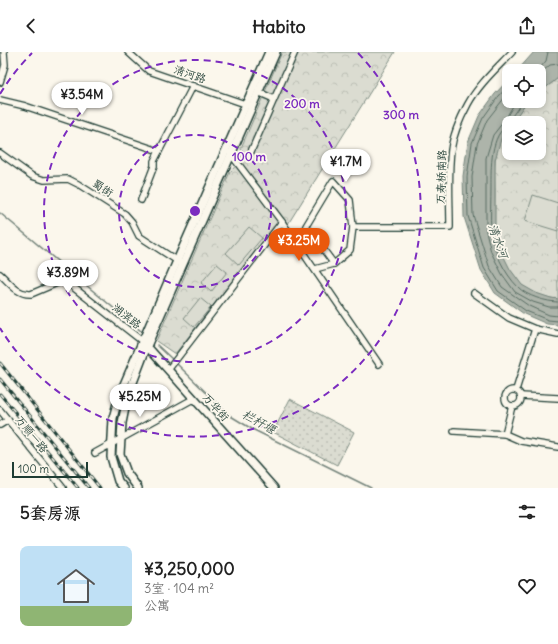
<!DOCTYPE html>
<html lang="zh">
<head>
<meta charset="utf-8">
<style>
	:root { --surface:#fff; --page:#f6f6f6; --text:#222; --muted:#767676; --line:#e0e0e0; --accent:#ea580c }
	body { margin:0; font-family:Delius,"LXGW WenKai TC",sans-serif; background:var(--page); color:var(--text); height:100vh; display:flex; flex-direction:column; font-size:15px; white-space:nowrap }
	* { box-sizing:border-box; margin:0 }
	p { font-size:13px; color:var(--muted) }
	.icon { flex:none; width:22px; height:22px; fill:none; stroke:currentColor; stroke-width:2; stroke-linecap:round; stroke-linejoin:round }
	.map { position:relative; height:436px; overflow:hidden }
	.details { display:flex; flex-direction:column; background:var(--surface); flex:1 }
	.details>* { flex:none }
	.tools { position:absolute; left:502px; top:12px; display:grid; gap:8px }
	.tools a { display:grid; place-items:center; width:44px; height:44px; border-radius:8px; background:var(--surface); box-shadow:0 2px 6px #0003; font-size:20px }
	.scale { position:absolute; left:12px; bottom:10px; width:76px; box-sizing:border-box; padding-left:4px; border:2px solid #1f3d34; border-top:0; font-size:11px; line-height:14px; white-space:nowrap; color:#1f3d34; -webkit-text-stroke:3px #fbf7ec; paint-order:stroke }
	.price { position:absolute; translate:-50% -34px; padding:0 9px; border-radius:14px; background:#fff; color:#222; font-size:13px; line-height:26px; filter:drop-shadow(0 1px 2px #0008) }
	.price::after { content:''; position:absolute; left:50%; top:24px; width:12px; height:9px; margin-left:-6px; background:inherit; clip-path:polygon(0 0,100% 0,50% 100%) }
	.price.active { background:var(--accent); color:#fff }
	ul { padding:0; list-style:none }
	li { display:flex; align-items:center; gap:12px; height:100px; padding:0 20px }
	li+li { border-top:1px solid var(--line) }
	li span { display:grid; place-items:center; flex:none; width:112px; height:80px; border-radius:8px; color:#555 }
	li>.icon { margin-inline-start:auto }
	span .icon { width:48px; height:48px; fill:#fffc; stroke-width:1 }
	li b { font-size:17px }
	h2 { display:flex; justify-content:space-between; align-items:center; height:48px; padding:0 20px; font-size:17px }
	header { display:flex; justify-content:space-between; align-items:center; height:52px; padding:0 20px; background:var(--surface); font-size:18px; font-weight:800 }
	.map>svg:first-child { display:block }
	.grass { fill:url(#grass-dots); stroke:#7d8c82 }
	.park { fill:url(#park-crowns); stroke:#7d8c82 }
	.pitch { fill:#dbdcd1; stroke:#7d8c82 }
	.water { fill:#adb4aa; stroke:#74847b }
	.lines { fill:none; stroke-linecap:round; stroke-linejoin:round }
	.shore { stroke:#586d63; stroke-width:1 }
	.stream { stroke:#74847b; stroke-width:1.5 }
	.minor-casing { stroke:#1f3d34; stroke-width:8 }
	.tertiary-casing { stroke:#1f3d34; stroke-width:10 }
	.minor { stroke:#fbf7ec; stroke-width:5.5 }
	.tertiary { stroke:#fbf7ec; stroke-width:7 }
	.rail-casing { stroke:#1f3d34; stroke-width:3 }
	.rail { stroke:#fbf7ec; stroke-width:1.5; stroke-dasharray:4.5; stroke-linecap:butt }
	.ring { fill:none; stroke:#7b2cbf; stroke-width:2; stroke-dasharray:7 5 }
	.labels { text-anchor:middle; stroke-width:3.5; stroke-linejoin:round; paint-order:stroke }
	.street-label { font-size:11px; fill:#1f3d34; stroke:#fbf7ec }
	.water-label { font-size:12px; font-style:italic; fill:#425b52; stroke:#fbf7ec }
	.centre { fill:#7b2cbf; stroke:#fbf7ec; stroke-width:2 }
	.ring-label { font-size:12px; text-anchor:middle; font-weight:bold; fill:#7b2cbf; stroke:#fbf7ec; stroke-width:3.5; stroke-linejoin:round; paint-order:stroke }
</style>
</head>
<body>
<header><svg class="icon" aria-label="back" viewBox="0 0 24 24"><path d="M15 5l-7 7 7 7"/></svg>Habito<svg class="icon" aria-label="share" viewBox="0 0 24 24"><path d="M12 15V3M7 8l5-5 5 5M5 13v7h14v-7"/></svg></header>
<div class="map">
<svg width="558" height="436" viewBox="0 0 558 436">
	<defs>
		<pattern id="grass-dots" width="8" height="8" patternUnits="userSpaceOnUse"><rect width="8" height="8" fill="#dbdcd1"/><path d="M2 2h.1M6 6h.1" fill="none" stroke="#bcbeb4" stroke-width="1.8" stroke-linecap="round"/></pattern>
		<pattern id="park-crowns" width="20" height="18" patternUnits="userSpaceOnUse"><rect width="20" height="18" fill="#dbdcd1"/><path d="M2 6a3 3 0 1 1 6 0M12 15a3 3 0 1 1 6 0" fill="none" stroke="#bcbeb4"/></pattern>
	</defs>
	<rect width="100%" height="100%" fill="#fbf7ec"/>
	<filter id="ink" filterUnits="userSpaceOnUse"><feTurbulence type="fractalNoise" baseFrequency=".025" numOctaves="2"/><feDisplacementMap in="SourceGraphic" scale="8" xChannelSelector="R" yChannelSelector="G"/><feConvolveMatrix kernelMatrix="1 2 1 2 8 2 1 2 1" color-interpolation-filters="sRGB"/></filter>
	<g filter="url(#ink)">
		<!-- grass -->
		<path class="grass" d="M290,347l64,33 -17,33 -64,-33z"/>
		<!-- park -->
		<g class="park">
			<path d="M282,0h113l-107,172 -6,-7 -107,137 -19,-13 74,-169 12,-13 -1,-11z"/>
			<path d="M558,26v221c-12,-1 -28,-6 -37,-14 -13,-13 -23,-37 -26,-54 -1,-12 0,-25 0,-37 0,-18 -2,-37 5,-54 2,-5 6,-9 9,-13v26h30v-30h-27l13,-19 4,-3h10v-8z"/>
		</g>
		<!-- pitch -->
		<g class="pitch">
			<path d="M533,143l25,8v28l-33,-10z"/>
			<path d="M249,175l13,11 -23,27 -13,-12z"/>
			<path d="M217,212l10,8 -16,20 -10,-9z"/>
			<path d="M200,246l11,9 -17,20 -10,-9z"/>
		</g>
		<!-- water -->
		<g class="water">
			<path d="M534,0h24v26l-19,15v-22h-22z"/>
			<path d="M509,27v22h20l-4,3 -13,19h-3v4l-8,12 -6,21v69l4,18 11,22 12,16 14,8 15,5 7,1v26l-11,-1 -23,-10 -29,-21 -14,-23 -17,-53 -1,-41 5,-34 11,-26 16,-22z"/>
		</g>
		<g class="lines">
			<!-- shore -->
			<g class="shore">
				<path d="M548,0l-2,9 -7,8v2l3,1 8,-7 8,-1"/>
				<path d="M509,33l-11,12 -15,21 -11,25 -5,34 1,39 16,52 14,23 28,20 22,9 10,1"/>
				<path d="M509,40l-22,28 -10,24 -5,33 1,38 16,51 13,21 27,19 20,9 9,1"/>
				<path d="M516,49l-12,20 -11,14 -7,23v73l5,21 11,22 13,18 18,10 16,5h9"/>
				<path d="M523,49l-13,18 -1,6c-19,8 -18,44 -18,62 0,14 -1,29 0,43 2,20 13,43 27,57 8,9 29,15 40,15"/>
			</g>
			<!-- stream -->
			<g class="stream">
				<path d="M0,161l141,118"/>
				<path d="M157,293l16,15"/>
				<path d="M176,311l53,52 23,14 119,59"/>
			</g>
			<defs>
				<g id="minor">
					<path d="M128,0l21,19 99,34"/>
					<path d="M0,30l5,-17 -1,-13"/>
					<path d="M258,40l16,7"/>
					<path d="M0,48l25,6 134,45"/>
					<path d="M0,101l32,23 12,4 24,-1 10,5 47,30 7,8 7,14 40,26"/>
					<path d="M230,101l52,69 97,142"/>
					<path d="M249,104l46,-104"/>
					<path d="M141,148l13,-34v-5l39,-75"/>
					<path d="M353,175h97c0,-26 -2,-52 1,-77 2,-15 10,-33 17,-46 11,-20 29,-36 44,-52"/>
					<path d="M315,217l19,-5 16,-14 3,-23 -3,-27 -17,-19 -27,45 28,38"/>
					<path d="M0,222c9,8 17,21 31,20l33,-14 78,61"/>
					<path d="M474,241l35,25 26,11 23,5"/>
					<path d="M168,318l114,-148"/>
					<circle cx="513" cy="346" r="8"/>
					<path d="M516,338l19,-61"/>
					<path d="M521,344l37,2"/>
					<path d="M0,358l63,78"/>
					<path d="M0,373l8,-5"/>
					<path d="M454,379l51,3 16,7 37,6"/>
					<path d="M505,382l7,-28"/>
					<path d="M95,401l98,-54"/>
				</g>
				<g id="tertiary">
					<path d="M145,292l129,144"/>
					<path d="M124,436l-6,-7 -7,-24 2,-39 6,-22 58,-135 92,-209"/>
					<path d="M138,436l-11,-15 -7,-19 2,-31 5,-25 20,-52 129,-294"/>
				</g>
			</defs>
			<!-- minor casing -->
			<use href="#minor" class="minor-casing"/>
			<!-- tertiary casing -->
			<use href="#tertiary" class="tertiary-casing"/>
			<!-- minor -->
			<use href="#minor" class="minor"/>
			<!-- tertiary -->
			<use href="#tertiary" class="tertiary"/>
			<defs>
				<g id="rail">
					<path d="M0,311l100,125"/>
					<path d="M0,327l89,109"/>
					<path d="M0,342l78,94"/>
				</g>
			</defs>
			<!-- rail casing -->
			<use href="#rail" class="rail-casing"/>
			<!-- rail -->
			<use href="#rail" class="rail"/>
		</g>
	</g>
	<!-- distance rings -->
	<g class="ring">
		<circle cx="195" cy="159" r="76"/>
		<circle cx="195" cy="159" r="151"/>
		<path d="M0 42A227 227 0 0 1 32 1M358 1A227 227 0 1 1 0 276"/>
	</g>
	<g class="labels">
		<!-- street labels -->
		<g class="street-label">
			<text transform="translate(190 22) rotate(19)" y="4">清河路</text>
			<text transform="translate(441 125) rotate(-88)" y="4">万寿桥南路</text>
			<text transform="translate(103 136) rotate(33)" y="4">蜀街</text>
			<text transform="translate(127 264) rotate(38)" y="4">湖滨路</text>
			<text transform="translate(216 355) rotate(48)" y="4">万华街</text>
			<text transform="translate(32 382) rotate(51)" y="4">万顺一路</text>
		</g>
		<!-- water labels -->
		<g class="water-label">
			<text transform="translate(498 189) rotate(70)" y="4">清水河</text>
			<text transform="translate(259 370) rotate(29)" y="4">栏杆堰</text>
		</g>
	</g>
	<circle cx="195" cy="159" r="6" class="centre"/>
	<g class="ring-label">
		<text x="302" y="56">200 m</text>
		<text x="401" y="67">300 m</text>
		<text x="249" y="109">100 m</text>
	</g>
</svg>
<div class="tools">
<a><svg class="icon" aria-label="locate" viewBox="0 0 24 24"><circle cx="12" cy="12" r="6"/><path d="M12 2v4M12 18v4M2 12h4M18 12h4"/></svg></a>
<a><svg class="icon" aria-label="layers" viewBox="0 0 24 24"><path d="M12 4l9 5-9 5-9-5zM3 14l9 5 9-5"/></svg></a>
</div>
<div class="scale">100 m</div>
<b class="price" style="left:82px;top:64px">¥3.54M</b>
<b class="price" style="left:346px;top:131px">¥1.7M</b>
<b class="price active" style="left:299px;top:210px">¥3.25M</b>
<b class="price" style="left:68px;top:242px">¥3.89M</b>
<b class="price" style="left:140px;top:366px">¥5.25M</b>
</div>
<section class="details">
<h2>5套房源<svg class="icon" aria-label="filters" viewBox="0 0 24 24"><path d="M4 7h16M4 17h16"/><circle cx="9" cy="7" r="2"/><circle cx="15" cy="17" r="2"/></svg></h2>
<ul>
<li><span style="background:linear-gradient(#bfe0f5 75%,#8fb573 0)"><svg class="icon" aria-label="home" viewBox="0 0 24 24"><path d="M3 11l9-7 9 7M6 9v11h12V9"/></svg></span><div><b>¥3,250,000</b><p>3室 · 104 m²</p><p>公寓</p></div><svg class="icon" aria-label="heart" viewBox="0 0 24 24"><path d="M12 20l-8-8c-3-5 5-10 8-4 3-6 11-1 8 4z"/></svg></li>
</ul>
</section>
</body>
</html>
